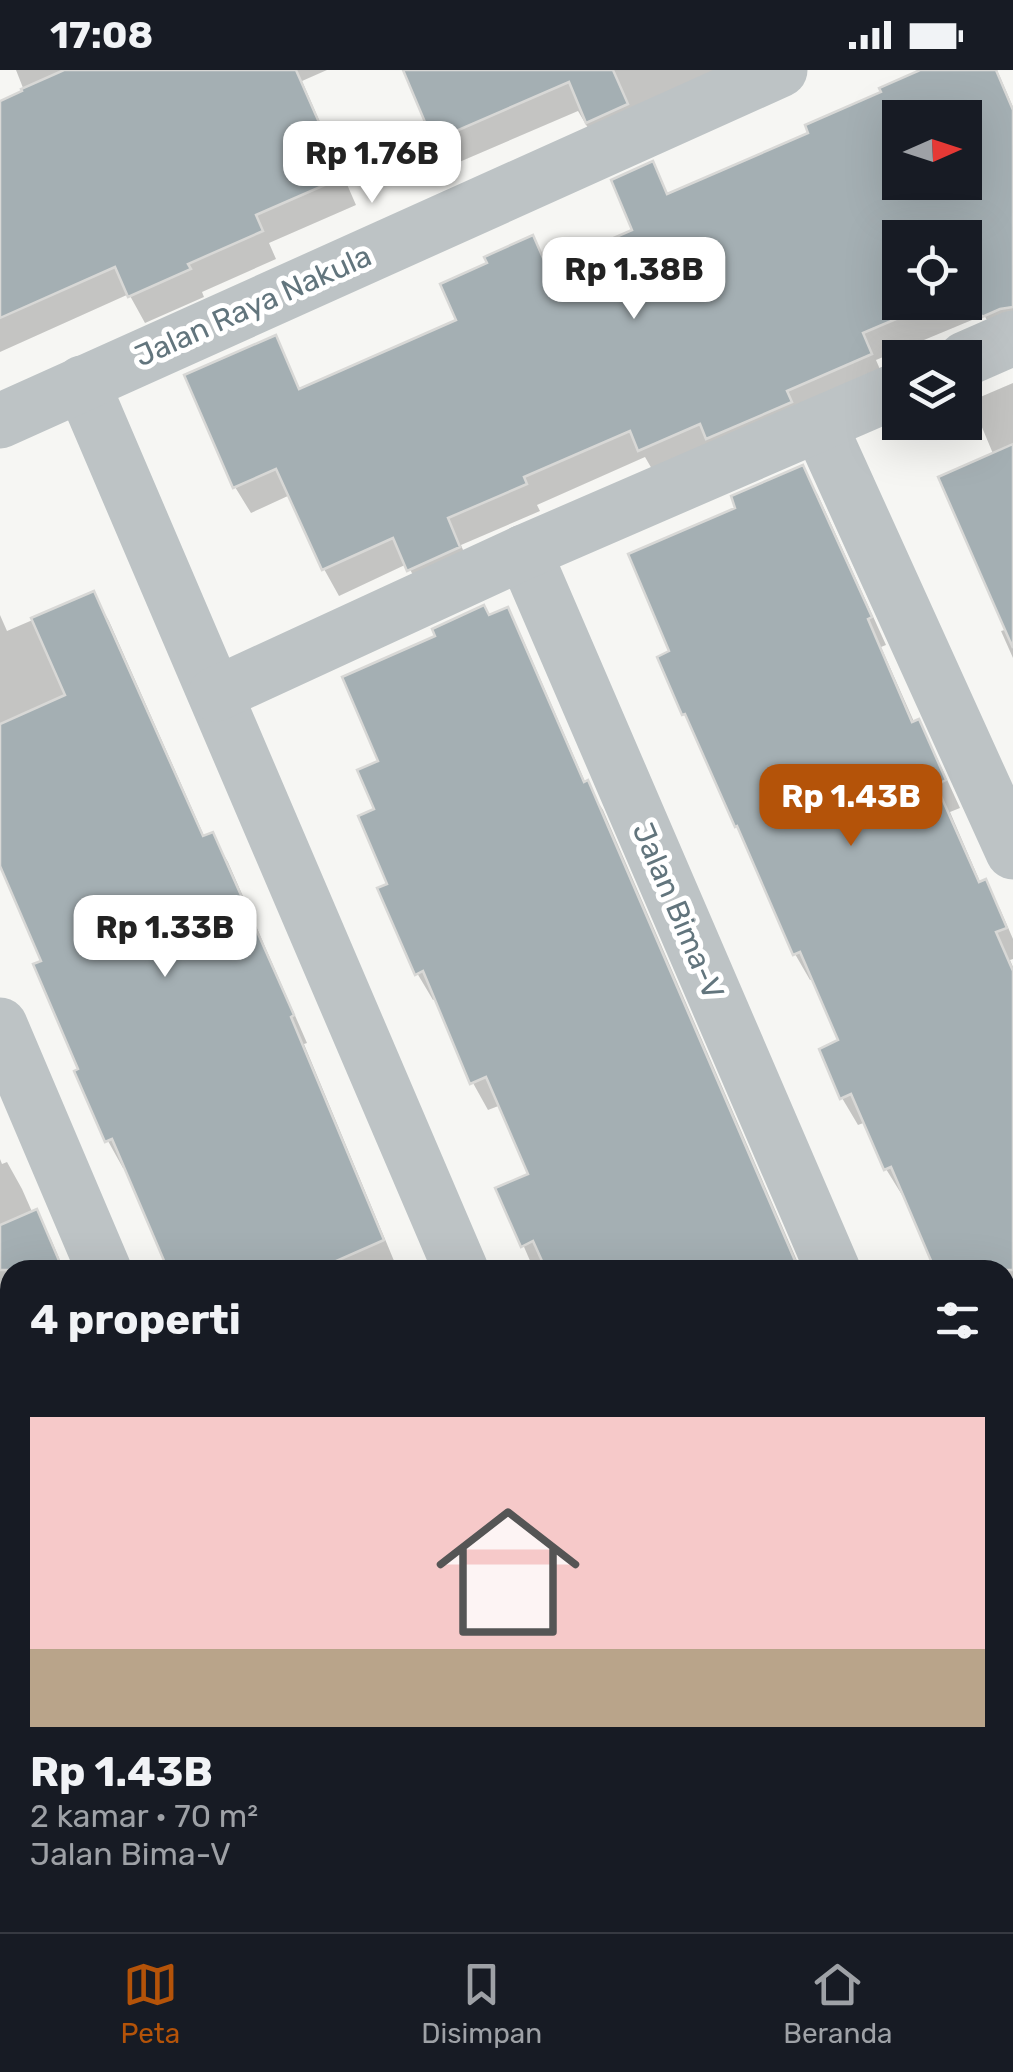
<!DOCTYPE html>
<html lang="id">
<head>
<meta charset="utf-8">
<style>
	:root { --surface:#171b24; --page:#242831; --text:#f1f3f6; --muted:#9ea1a6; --line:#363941; --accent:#b45309 }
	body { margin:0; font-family:Rubik,sans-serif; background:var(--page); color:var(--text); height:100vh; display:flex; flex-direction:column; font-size:38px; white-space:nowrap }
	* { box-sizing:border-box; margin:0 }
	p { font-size:32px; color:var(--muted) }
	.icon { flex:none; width:55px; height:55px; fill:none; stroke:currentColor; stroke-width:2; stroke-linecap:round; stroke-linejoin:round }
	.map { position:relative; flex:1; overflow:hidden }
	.details { position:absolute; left:0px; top:1190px; width:1015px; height:672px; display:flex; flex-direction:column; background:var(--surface); border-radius:30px 30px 0 0; box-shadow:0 10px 40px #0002 }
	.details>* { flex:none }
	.needle { width:65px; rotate:87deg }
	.controls { position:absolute; left:882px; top:30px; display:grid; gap:20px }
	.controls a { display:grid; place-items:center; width:100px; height:100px; border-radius:0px; background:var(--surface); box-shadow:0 10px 40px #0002; font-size:50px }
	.price { position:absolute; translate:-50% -85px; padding:0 22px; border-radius:20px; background:#fff; color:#222; font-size:32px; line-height:65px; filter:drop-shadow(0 2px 5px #0008) }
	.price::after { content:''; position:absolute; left:50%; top:60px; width:30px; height:22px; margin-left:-15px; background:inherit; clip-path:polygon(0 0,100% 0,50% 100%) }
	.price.selected { background:var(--accent); color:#fff }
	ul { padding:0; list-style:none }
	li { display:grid; align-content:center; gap:20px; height:530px; padding:0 30px }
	li span { display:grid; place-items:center; height:310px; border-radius:0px; color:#555 }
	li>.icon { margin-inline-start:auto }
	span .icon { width:180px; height:180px; fill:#fffc; stroke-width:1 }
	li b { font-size:42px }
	h2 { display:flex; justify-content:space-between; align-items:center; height:120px; padding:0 30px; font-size:42px }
	.status { display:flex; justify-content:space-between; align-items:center; height:70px; padding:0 50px; background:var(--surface); direction:ltr }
	.status svg { height:28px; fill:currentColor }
	.menu { display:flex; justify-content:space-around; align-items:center; height:140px; border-top:2px solid var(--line); background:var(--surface); font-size:28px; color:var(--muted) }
	.menu a { display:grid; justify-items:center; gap:5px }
	.menu .selected { color:var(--accent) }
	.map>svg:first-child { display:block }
	.shadow { fill:#0003; fill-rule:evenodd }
	.building { fill:#a4afb3; stroke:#d8d8d6; stroke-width:2.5; fill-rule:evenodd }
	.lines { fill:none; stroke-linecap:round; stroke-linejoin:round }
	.minor { stroke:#bdc3c5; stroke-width:55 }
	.labels { text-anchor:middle; stroke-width:10; stroke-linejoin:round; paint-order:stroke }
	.street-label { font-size:30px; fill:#62757d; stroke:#fff }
</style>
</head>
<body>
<div class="status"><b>17:08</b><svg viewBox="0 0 49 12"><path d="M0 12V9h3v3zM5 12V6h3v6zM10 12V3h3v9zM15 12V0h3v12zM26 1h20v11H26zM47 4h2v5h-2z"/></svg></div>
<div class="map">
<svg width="1013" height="1862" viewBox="0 0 1013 1862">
	<rect width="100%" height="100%" fill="#f6f6f3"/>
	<!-- shadow -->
	<g class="shadow">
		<path d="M16,0h311l-25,11 54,124 -87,38 7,16 -74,33 2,5 -59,26 -16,-29 -129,58v-248l25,-11z"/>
		<path d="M405,0h319l-136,58 -10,-17 -128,55 -15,-26z"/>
		<path d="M927,0h70l16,37v230l-13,5 -16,-27 -108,45 9,21 -229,95 -11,-19 -108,48 3,6 -79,34 12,29 -48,23 -18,-33 -68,32 -15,-27 -34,-74 -39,18 -16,-26 40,-148 26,52 158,-70 31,-56 42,-27 17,30 86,-37 17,-66 17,31 142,-62zM900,48h65v64h-65zM900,168h65v64h-65z"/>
		<path d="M1013,313v275l-12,-27 7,-2 -14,-173 -23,-55z"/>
		<path d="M802,398l16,27 68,150 -5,2 34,77 3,-2 15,27 27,59 -10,4 31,72 4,-2 15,27 13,30v20l-3,1 3,7v459l-8,3v-159h-76l7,-4 -31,-72 -3,1 -16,-26 -20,-47 -8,3 -16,-27 -20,-48 19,-8 -27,-63 -4,1 -15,-26 -135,-296 13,-5 66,-144z"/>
		<path d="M93,524l16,27 96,217 7,-3 16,27 79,181 -3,1 93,224 -5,2h-227l5,-2 -43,-102 -4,2 -15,-27 -64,-179 -44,-102v-245l7,16z"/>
		<path d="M507,540l15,27 64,147 17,26 198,460h-267l-35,-81 32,-14 -30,-70 -13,5 -15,-27 -36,-85 -4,2 -16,-27 -27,-88 -13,-75 4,-48 108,-144z"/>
		<path d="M0,1089l2,5 5,-2 15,27 11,25 3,-2 15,27 13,31h-54v193l-10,4z"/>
		<path d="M10,1428v308l-10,4v-310z"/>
		<path d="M1013,1550v277l-8,4v-277z"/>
		<path d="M0,1829l10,23 4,10h-14z"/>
		<path d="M119,1852h241l-5,3 3,7h-234z"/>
		<path d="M463,1852h260l4,10h-260z"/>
	</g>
	<!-- building -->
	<g class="building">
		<path d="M64,0h232l47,107 -87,38 7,16 -75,33 3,5 -63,28 -13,-30 -115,51v-217l22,-10 -1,-2z"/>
		<path d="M403,0h210l15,34 -42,19 -17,-41 -136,59z"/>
		<path d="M920,0h76l17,40v197l-13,2 -18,8 -12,-28 -5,2v-53h-65v64h36l-73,31 9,21 -85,37 5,11 -86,37 -6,-15 -62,27 -8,-20 -106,46 3,7 -79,34 12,29 -53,24 -14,-33 -71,32 -46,-101 -43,19 -49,-113 92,-40 23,54 157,-69 -16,-36 47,-21 -3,-6 49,-22 14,32 85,-37 -21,-50 42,-19 14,33 141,-61 -3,-8 76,-33 -2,-4zM900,48h65v64h-65z"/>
		<path d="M1013,374v204l-75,-171z"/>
		<path d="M803,395l69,152 -4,2 44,103 7,-3 27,61 -10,5 43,97 7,-3 21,49 -11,4 17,39v299h-78l-44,-103 -7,3 -33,-76 -11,5 -21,-50 19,-9 -38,-88 -7,3 -56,-129 -2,1 -50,-113 -3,1 -25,-58 12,-6 -41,-97 107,-46 -4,-12z"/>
		<path d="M94,521l109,245 10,-4 81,183 -3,2 93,223 -68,30h-148l-56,-131 -7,3 -31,-71 4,-2 -45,-105 8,-3 -41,-95v-142l65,-29 -34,-77z"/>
		<path d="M484,535l5,10 19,-8 76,175 4,-2 211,490h-253l-13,-29 -12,6 -26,-59 33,-14 -42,-97 -16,7 -47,-113 -8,4 -38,-87 10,-4 -29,-68 16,-7 -17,-39 21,-9 -36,-84 93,-41 -3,-7z"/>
		<path d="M37,1139l26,61h-63v-45z"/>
	</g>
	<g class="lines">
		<!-- minor -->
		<g class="minor">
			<path d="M965,289l48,-21"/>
			<path d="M82,313l379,887"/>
			<path d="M0,351l780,-351"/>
			<path d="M820,356l193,426"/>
			<path d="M524,482l309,718"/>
			<path d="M216,624l308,-142 376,-163"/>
			<path d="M0,955l104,245"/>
			<path d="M0,1397l10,-5"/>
			<path d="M1005,1495l8,-4"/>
			<path d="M0,1750l10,-5"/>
			<path d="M55,1852l4,10"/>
			<path d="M389,1852l4,10"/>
			<path d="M757,1852l5,10"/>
			<path d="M958,1862l21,-10"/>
		</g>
	</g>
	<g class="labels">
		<!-- street labels -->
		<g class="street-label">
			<text transform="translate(253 236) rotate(-24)" y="10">Jalan Raya Nakula</text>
			<text transform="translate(678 841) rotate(67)" y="10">Jalan Bima-V</text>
		</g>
	</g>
</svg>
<div class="controls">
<a><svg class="needle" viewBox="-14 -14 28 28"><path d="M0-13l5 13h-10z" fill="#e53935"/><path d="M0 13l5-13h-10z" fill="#9ea1a6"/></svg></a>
<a><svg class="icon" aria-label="locate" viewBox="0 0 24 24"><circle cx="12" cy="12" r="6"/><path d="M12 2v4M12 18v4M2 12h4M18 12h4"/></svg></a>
<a><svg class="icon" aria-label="layers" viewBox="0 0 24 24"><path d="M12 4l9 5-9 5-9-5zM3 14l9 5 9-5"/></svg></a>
</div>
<b class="price" style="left:372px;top:136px">Rp 1.76B</b>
<b class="price" style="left:634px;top:252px">Rp 1.38B</b>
<b class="price selected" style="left:851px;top:779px">Rp 1.43B</b>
<b class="price" style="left:165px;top:910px">Rp 1.33B</b>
<section class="details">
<h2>4 properti<svg class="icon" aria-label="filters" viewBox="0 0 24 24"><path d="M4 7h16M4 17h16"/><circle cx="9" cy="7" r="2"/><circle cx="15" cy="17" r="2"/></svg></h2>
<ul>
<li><span style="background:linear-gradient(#f6c9c9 75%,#b9a48a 0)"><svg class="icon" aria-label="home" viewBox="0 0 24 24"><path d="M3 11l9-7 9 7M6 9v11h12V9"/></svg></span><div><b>Rp 1.43B</b><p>2 kamar · 70 m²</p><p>Jalan Bima-V</p></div></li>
</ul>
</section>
</div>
<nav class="menu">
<a class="selected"><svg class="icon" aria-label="map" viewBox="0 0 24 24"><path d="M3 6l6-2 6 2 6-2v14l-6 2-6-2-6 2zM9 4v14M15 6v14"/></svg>Peta</a>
<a><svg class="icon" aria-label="saved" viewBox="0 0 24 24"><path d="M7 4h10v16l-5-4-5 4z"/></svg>Disimpan</a>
<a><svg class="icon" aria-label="home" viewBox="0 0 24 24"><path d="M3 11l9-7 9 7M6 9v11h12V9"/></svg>Beranda</a>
</nav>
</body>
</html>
